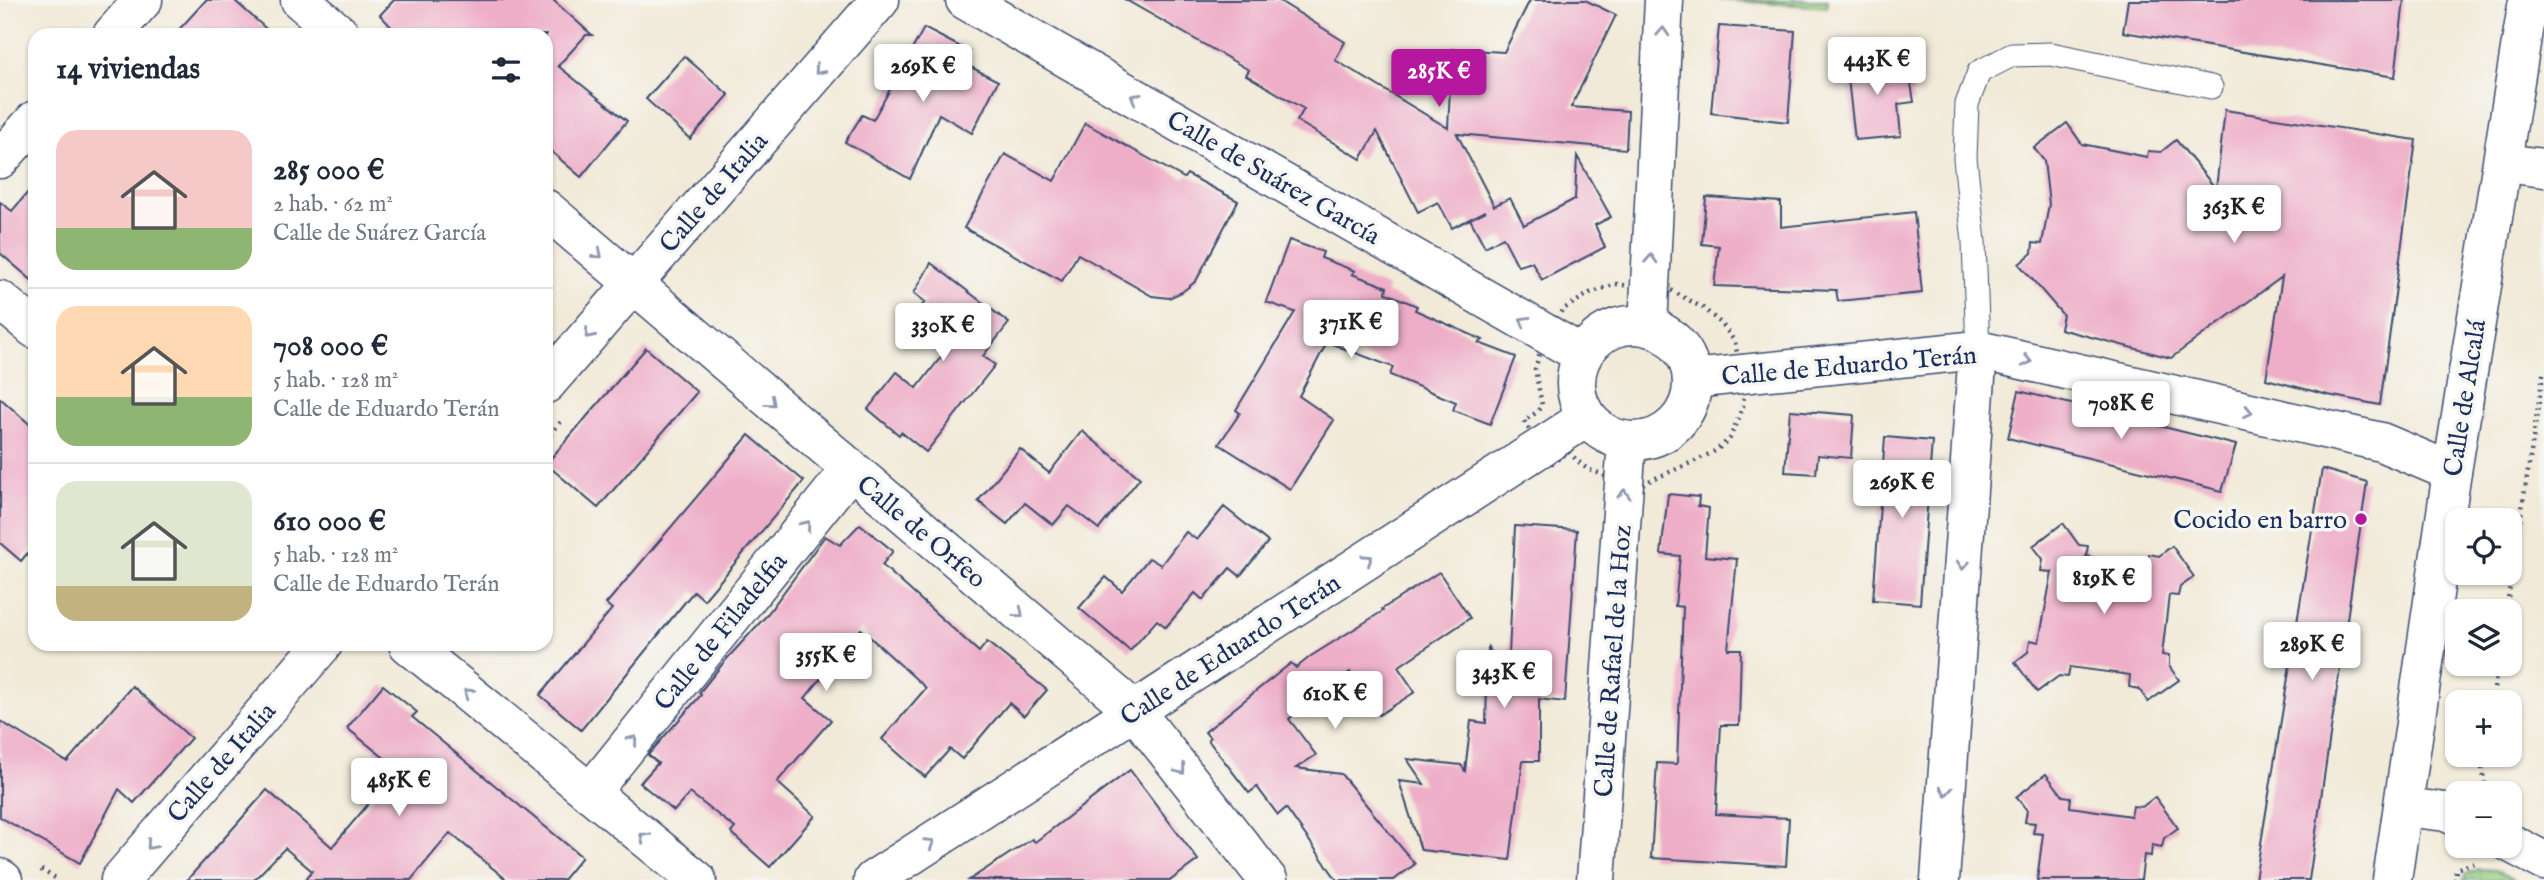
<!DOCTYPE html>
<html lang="es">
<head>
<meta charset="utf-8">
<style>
	:root { --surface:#fff; --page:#f2f2f3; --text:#1f2937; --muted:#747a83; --line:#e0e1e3; --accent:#b5179e }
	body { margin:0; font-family:"IM FELL English",serif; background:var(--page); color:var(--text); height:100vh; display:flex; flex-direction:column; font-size:26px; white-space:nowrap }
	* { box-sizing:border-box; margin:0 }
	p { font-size:23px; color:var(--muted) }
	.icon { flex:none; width:38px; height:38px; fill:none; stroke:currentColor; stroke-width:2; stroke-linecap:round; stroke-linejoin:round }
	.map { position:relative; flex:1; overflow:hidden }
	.sheet { position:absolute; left:28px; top:28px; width:525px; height:623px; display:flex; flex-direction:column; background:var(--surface); border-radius:21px; box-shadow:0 2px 5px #0004 }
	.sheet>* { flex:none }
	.controls { position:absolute; left:2445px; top:508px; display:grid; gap:14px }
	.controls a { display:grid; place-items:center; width:77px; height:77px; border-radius:14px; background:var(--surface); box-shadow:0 2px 5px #0004; font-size:35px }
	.price { position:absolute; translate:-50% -60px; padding:0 16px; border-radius:7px; background:#fff; color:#222; font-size:23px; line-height:46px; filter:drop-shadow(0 2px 4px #0008) }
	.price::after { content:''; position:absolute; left:50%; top:42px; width:21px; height:16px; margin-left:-10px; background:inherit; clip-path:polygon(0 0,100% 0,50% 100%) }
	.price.selected { background:var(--accent); color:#fff }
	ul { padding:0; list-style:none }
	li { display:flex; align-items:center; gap:21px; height:175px; padding:0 28px }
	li+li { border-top:2px solid var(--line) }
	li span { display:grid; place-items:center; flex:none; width:196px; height:140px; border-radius:21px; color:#555 }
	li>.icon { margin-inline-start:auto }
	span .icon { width:84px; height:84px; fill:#fffc; stroke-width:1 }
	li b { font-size:30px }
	h2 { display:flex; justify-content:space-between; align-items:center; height:84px; padding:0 28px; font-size:30px }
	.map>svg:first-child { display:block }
	.grass { fill:#97ce7f; stroke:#597e6e; stroke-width:2 }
	.park { fill:url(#park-crowns); stroke:#597e6e; stroke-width:2 }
	.building { fill:#eeaec8 }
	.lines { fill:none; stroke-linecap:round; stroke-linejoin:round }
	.service-casing { stroke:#3b4b70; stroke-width:25 }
	.minor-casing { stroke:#3b4b70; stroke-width:41 }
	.primary-casing { stroke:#3b4b70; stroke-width:41 }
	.path { stroke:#3b4b70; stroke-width:4.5; stroke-dasharray:2 5; stroke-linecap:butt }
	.service { stroke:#fff; stroke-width:23 }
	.minor { stroke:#fff; stroke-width:38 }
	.primary { stroke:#fff; stroke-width:38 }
	.oneway { stroke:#8d97ae }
	.poi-dot { fill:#b5179e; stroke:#f6f6f2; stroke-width:2.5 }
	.labels { text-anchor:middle; stroke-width:7; stroke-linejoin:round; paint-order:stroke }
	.street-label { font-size:26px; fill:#1b2f5e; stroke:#f6f6f2 }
	.poi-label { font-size:26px; fill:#1b2f5e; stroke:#f6f6f2; text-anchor:end }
</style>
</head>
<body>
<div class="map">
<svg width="2544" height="880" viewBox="0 0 2544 880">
	<defs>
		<pattern id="park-crowns" width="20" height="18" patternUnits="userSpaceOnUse" patternTransform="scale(1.75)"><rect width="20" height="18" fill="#97ce7f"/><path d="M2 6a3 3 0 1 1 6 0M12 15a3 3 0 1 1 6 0" fill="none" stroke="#82b170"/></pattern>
	</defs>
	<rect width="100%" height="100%" fill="#f6f6f2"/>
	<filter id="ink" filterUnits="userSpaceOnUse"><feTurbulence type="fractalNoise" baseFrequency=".0143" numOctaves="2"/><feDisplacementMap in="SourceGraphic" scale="14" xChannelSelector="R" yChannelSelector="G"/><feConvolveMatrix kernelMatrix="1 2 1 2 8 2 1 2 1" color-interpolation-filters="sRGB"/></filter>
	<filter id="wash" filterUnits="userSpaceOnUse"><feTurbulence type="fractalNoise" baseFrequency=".00686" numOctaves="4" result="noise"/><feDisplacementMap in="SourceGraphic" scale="28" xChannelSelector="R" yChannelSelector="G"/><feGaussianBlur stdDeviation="1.57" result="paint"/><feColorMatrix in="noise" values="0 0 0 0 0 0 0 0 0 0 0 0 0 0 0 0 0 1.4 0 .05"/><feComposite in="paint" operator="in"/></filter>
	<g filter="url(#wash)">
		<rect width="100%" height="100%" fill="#f2ead8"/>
		<!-- grass -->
		<path class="grass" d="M1720,0h108l-1,7z"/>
		<!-- park -->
		<path class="park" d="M2478,869l16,1 21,10h-52l3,-6z"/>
		<g id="blocks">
			<!-- building -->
			<g class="building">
				<path d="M206,0h28l39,35h-99z"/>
				<path d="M394,0h159l39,35h-6l-28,31 69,55 -46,56 -35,-30v-112h-147l-19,-20z"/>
				<path d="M1126,0h152l67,42 -10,18 113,68 4,-79 52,3 26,-52h55l31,15 -45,92 57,4 -2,38 -169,-15 37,72 16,-8 14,27 51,-26 2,-43 34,61 -16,8 10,22 -63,33 -10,-18 -14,4 -15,-29 -18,10 -15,-28 16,-8 -34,17 -14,-26 -20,10 -41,-81 -16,28 -64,-38 7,-12 -58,-34 3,-5z"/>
				<path d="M2128,0h276l-9,77 -272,-45z"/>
				<path d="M1719,26l76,5 -7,91 -77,-9z"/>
				<path d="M924,28l46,24 -7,11 35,18 -26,52 -33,-19 -29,65 -65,-37 17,-27 11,5z"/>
				<path d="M684,56l45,39 -39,44 -44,-40z"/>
				<path d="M1894,57v15l15,-1 5,31 -16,2 3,32 -46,4 -9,-79z"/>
				<path d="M2225,110l191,30 -36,265 -52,-10 -62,-16 16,-102 -111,81 -111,-29 3,-14 -44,-51 13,-11 1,-10 9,1 7,-40 -5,-43 -10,-13 33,-25 15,21 65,13 1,-6 13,1 15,-12 40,49z"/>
				<path d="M1085,123l99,55 3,-4 51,27 -42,80 -14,11 -13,6 -17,-2 -74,-42 -16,27 -98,-53 41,-74 49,27z"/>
				<path d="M35,184v99l-35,-30v-51l12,9z"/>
				<path d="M1706,197l75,5v25l133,-15 8,81 -84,8 -2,-11 -122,-4 5,-40 -17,-2z"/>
				<path d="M1289,240l34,12 -2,6 34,13 -3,3 35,13 -1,6 31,13 -2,4 68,30 -4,3 37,14 -26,67 -37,-14 3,-8 -66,-27 3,-8 -66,-25 -28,54 35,24 -44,69 -71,-45 21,-31 -4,-3 59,-98 -29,-10z"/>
				<path d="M931,263l78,60 -26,33 12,9 -69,87 -25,-20 -2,3 -31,-26 29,-37 20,16 40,-52 -37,-28 5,-6 -11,-9z"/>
				<path d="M646,348l51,44 -99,116 -52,-44z"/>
				<path d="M2019,391l217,54 -14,46 -214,-53z"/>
				<path d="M0,398l35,31v115l-14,17 -21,-18z"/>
				<path d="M1790,410l64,5 -3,43 -33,-3 -2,19 -31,-2z"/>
				<path d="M1082,431l58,47 -41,51 -30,-23 -16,19 -28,-22 -18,21 -29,-23 42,-52 29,24z"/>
				<path d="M749,435l55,46 -100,119 -10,-9 -113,139 -41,-35 72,-86 -6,-5z"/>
				<path d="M1885,437l47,4 -12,163 -47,-4z"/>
				<path d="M2322,469l45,13 -58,398h-54z"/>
				<path d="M1668,494l31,3 -1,9 11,2 -4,48 32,3 -9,90h13l-2,76h-18l-5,89 73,4 -3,48 -135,-8 6,-95 20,1 6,-157 -8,-1 5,-50 -19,-2z"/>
				<path d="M1224,507l44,35 -28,34 -10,-8 -27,32 -8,-7 -29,34 -9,-7 -27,31 -51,-43 27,-31 16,14 27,-33 12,7 25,-33 11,8z"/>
				<path d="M2063,523l16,22 9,1 -2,10 61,10 2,-12 10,2 13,-10 22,31 -14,10 -2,9 -9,-1 -7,60 7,1v10l10,14 -31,22 -9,-13 -10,-2 1,-12 -60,-8 -2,10 -9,-1 -22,16 -22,-30 13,-10 2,-12 9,2 13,-70 -11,-1 2,-12 -10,-13z"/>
				<path d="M860,524l33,27 -11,14 97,87 8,-10 60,48 -23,26 -15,-13 -47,56 -12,-10 -25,28 -43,-38 44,-51 -65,-59 -56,69 26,22 -54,62 38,34 -45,51 -39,-34 4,-5 -45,-35 -16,18 -34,-28 18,-20 -10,-8 53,-60 -2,-2 25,-31 42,-46 59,-80 15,9z"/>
				<path d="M1515,526l62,4 -12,172 -26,-3v62h-16l-13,99 -89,-10 -22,-69 25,3 -17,-25 54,6 4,6 6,-50 15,2 2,-76 20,29z"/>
				<path d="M1439,572l31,46 -72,49 17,25 -36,23 -29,-43 -61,47 27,36 -20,13 45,6 74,90 -21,16h-57l-51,-72 -8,7 -21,-28 -8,6 -41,-53 2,-2 -5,-6 86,-69 5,5 15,-12 72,-45 -1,-2z"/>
				<path d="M383,685l34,27 -5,5 170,140 -19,23h-56l-57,-47 -39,47h-106l7,-9 -27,-23 -31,32h-67l80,-90 65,57 66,-78 -51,-41z"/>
				<path d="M132,686l59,52 -57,65 -15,-14 -39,74 -80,-46v-96l67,41z"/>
				<path d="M1130,770l68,90 -27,20h-202l63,-41 3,3z"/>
				<path d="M2046,774l17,22 8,1 -1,10 61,9 2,-10 9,1 13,-10 23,31 -14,10 -2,9 -10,-2 -1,11 -7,-1 -3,25h-104l6,-46 -10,-1 2,-10 -10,-1 2,-12 -11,-13z"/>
			</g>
		</g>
	</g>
	<g filter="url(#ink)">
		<use href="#blocks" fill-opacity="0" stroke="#3b4b70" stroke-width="2"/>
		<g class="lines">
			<defs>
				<path id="service" d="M1978,350l-4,-108 -9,-84 2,-54 12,-32 33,-17 39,-1 160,33"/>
				<g id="minor">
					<path d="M300,0l41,35"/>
					<path d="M965,0l618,355"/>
					<path d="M112,35l31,-35"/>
					<path d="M0,159l35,-39"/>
					<path d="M2503,163l41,5"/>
					<path d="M546,209l588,501 134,170"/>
					<path d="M0,300l35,29"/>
					<circle cx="1634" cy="383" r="58"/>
					<path d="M1648,327l16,-327"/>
					<path d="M1692,379l286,-29 403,92 71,30"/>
					<path d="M546,384l334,-384"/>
					<path d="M408,644l289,236"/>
					<path d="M590,793l260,-323"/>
					<path d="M2403,807l43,5 11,5"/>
					<path d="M2510,843l34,18"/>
					<path d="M0,878l3,2"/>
					<path d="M120,880l203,-236"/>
					<path d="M873,880l713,-462"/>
					<path d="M1596,880l31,-439"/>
					<path d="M1940,880l38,-530"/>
				</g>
				<path id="primary" d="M2392,880l60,-408 76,-472"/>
			</defs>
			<!-- service casing -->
			<use href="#service" class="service-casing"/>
			<!-- minor casing -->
			<use href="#minor" class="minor-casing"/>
			<!-- primary casing -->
			<use href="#primary" class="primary-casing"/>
			<!-- path -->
			<g class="path">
				<path d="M1616,284l34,5h19l34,19 19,16 13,18 9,50 -1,14 -13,32 -13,12 -22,11 -53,23 -1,9 -31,-6c-1,-15 -11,-12 -22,-18 -7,-4 -13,-11 -19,-17l-17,11 -28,-42 13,-9 5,-7 -7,-36 5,-17 22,-42 28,-17z"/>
				<path d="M546,440l17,-21"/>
				<path d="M2506,611l38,-242"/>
				<path d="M2492,702l6,-39"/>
				<path d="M2484,754l-2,13 3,20"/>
				<path d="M41,870l18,10"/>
				<path d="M2455,880l1,-11 18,-6"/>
			</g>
			<!-- service -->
			<use href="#service" class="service"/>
			<!-- minor -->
			<use href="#minor" class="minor"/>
			<!-- primary -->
			<use href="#primary" class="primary"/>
		</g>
		<!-- one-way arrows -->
		<defs><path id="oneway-chevron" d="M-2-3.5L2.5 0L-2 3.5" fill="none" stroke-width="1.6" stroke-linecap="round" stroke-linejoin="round" transform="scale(1.75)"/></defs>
		<g class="oneway">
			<use href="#oneway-chevron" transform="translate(1663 32) rotate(-87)"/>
			<use href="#oneway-chevron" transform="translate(819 70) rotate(131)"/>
			<use href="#oneway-chevron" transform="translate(1135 98) rotate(-150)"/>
			<use href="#oneway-chevron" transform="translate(598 254) rotate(40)"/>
			<use href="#oneway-chevron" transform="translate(1651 259) rotate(-87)"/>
			<use href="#oneway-chevron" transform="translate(1524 321) rotate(-150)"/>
			<use href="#oneway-chevron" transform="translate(589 334) rotate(131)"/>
			<use href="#oneway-chevron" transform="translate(2027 361) rotate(13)"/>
			<use href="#oneway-chevron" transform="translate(771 402) rotate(41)"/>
			<use href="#oneway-chevron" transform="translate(2248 412) rotate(13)"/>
			<use href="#oneway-chevron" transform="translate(1624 494) rotate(-86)"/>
			<use href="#oneway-chevron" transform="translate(806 525) rotate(-51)"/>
			<use href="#oneway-chevron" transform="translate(1368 559) rotate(-33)"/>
			<use href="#oneway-chevron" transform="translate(1963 565) rotate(94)"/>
			<use href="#oneway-chevron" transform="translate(1019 613) rotate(40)"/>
			<use href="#oneway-chevron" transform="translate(468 693) rotate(-141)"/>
			<use href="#oneway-chevron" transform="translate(633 740) rotate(-51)"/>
			<use href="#oneway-chevron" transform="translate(1181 770) rotate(52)"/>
			<use href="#oneway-chevron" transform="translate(1946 791) rotate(94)"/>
			<use href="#oneway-chevron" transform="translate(644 837) rotate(-141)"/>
			<use href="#oneway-chevron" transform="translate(930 843) rotate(-33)"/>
			<use href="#oneway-chevron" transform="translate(151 845) rotate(131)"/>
		</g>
	</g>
	<!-- markers -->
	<circle class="poi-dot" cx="2361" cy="519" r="7"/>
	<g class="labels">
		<!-- street labels -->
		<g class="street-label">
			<text transform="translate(1274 177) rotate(30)" y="9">Calle de Suárez García</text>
			<text transform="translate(713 192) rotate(-49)" y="9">Calle de Italia</text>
			<text transform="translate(1849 365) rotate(-5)" y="9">Calle de Eduardo Terán</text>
			<text transform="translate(2464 398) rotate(-81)" y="9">Calle de Alcalá</text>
			<text transform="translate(922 531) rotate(40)" y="9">Calle de Orfeo</text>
			<text transform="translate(720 631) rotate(-51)" y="9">Calle de Filadelfia</text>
			<text transform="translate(1230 649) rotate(-33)" y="9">Calle de Eduardo Terán</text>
			<text transform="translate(1612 661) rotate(-86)" y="9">Calle de Rafael de la Hoz</text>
			<text transform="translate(221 762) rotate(-49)" y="9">Calle de Italia</text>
		</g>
		<!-- poi labels -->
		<g class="poi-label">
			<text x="2347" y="528">Cocido en barro</text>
		</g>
	</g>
</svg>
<div class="controls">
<a><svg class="icon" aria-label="locate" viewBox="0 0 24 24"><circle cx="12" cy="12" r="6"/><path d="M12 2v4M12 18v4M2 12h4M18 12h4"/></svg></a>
<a><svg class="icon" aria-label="layers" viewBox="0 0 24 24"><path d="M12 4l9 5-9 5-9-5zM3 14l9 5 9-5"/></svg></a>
<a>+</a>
<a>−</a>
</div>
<b class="price" style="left:1877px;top:97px">443K €</b>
<b class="price" style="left:923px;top:104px">269K €</b>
<b class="price selected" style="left:1439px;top:109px">285K €</b>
<b class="price" style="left:2234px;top:245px">363K €</b>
<b class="price" style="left:1351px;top:360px">371K €</b>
<b class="price" style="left:943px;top:363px">330K €</b>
<b class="price" style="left:2121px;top:441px">708K €</b>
<b class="price" style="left:1902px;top:520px">269K €</b>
<b class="price" style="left:2104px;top:616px">819K €</b>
<b class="price" style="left:2312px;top:682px">289K €</b>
<b class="price" style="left:826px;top:693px">355K €</b>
<b class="price" style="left:1504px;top:710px">343K €</b>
<b class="price" style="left:1335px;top:731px">610K €</b>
<b class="price" style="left:399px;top:818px">485K €</b>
<section class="sheet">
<h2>14 viviendas<svg class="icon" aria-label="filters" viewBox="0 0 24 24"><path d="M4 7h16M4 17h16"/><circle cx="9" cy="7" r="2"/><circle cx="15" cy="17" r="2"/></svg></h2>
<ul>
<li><span style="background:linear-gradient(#f6c9c9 70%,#8fb573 0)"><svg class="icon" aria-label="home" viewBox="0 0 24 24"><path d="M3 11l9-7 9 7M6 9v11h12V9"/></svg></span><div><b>285 000 €</b><p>2 hab. · 62 m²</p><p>Calle de Suárez García</p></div></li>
<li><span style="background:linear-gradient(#ffd9b3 65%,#8fb573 0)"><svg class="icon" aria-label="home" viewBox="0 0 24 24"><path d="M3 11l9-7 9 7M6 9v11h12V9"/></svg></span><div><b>708 000 €</b><p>5 hab. · 128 m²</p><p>Calle de Eduardo Terán</p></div></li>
<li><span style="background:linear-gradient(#dfe7d0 75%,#c2b280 0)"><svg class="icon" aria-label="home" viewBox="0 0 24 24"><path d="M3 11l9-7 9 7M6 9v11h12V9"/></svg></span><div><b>610 000 €</b><p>5 hab. · 128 m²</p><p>Calle de Eduardo Terán</p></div></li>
</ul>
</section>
</div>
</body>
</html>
